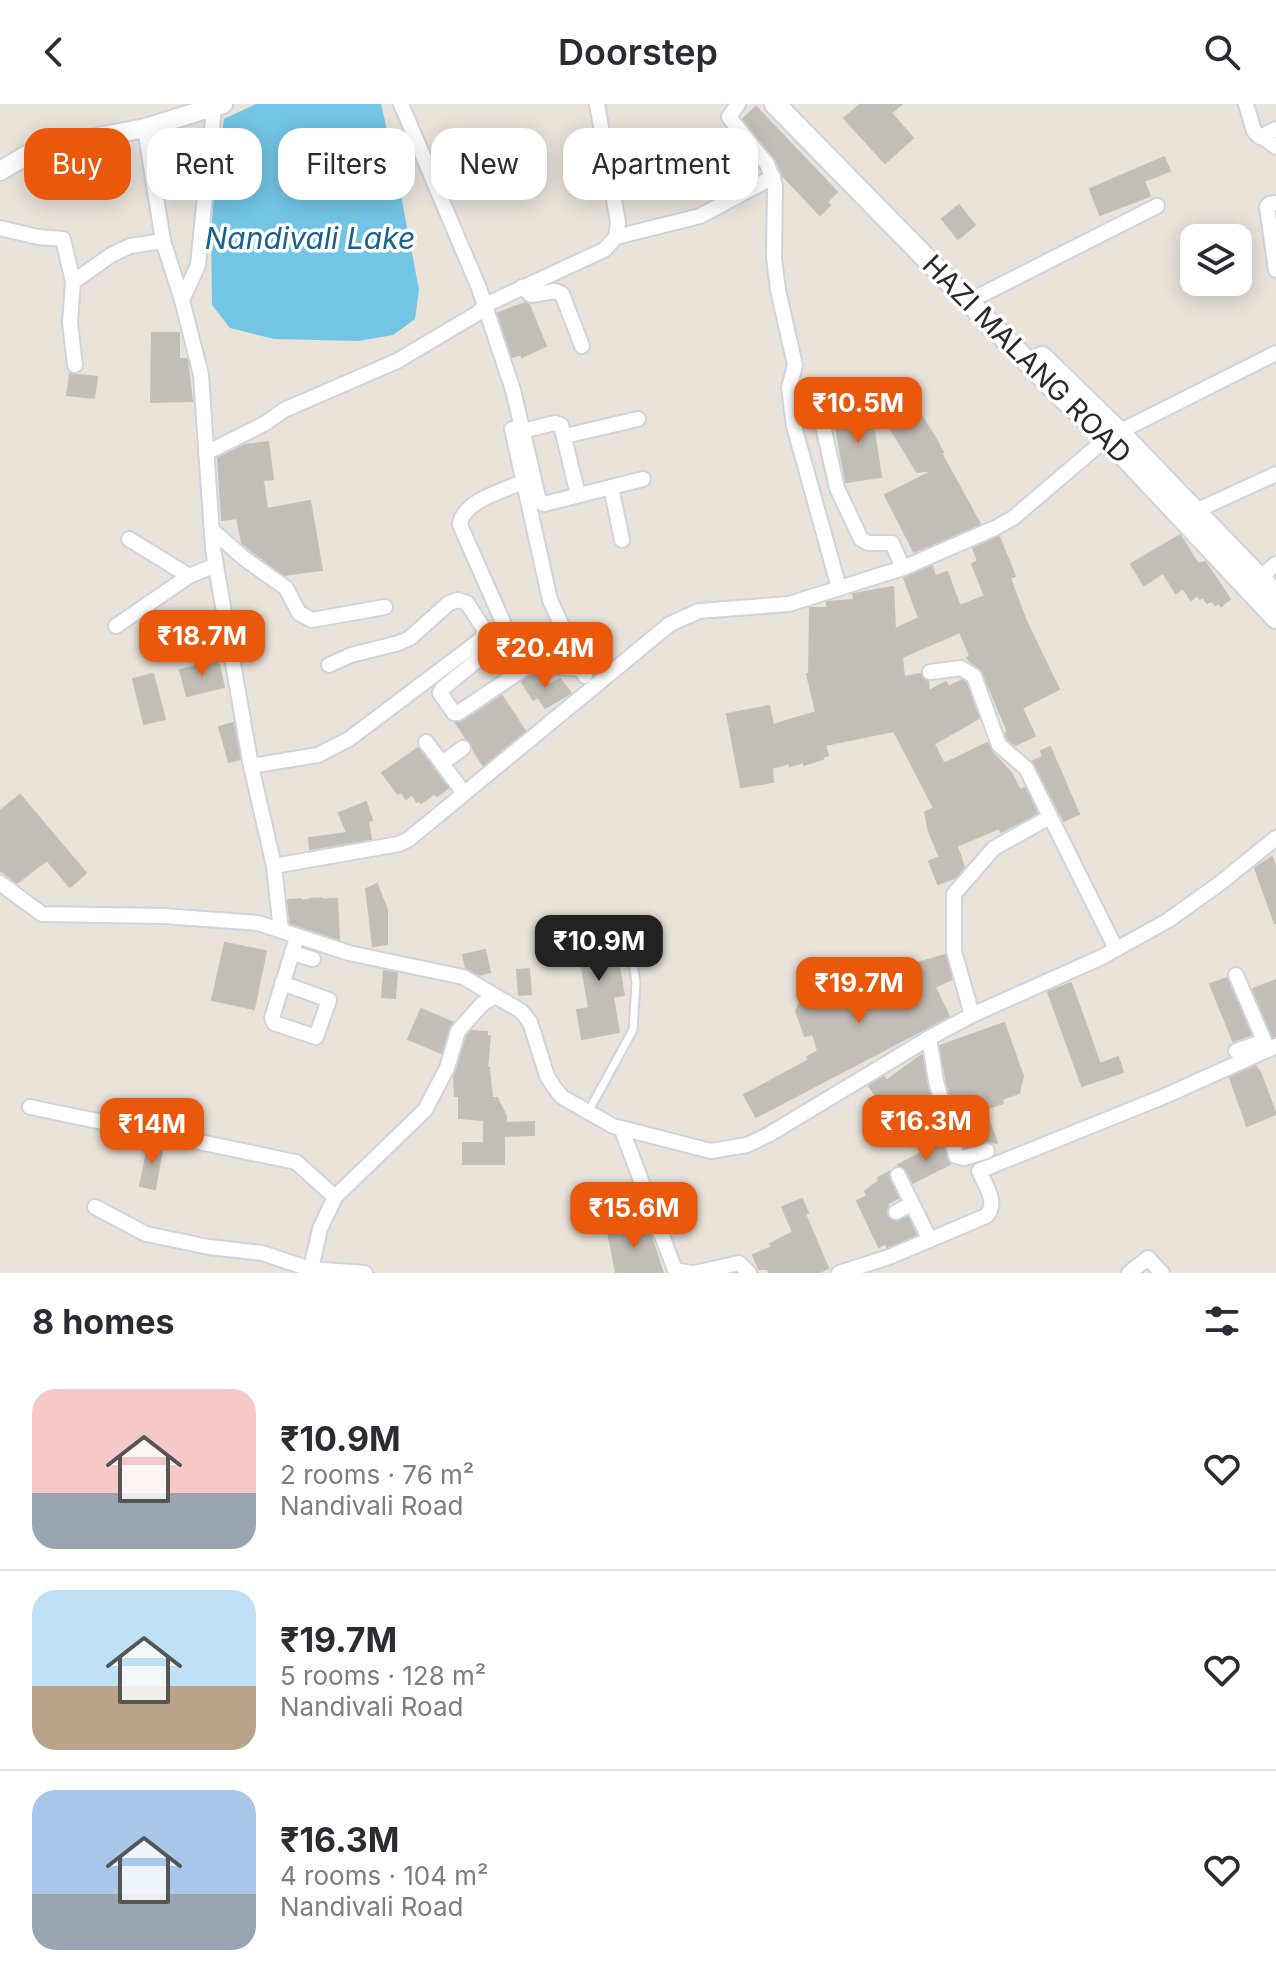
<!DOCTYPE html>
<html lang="en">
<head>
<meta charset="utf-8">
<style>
	:root { --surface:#fff; --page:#f2f2f3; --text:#2b2b33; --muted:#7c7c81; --line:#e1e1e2; --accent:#ea580c }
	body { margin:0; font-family:Inter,sans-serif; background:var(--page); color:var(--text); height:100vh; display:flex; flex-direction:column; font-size:30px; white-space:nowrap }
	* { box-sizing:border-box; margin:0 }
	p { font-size:26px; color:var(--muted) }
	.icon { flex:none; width:44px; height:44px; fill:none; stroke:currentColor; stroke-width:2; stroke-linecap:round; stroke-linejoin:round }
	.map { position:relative; height:1169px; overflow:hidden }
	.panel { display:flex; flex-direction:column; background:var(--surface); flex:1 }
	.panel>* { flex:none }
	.banner { position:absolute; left:24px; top:24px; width:800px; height:72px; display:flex; gap:16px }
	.controls { position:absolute; left:1180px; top:120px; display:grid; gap:16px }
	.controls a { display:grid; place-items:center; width:72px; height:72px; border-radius:16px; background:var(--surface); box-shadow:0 4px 20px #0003; font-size:40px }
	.price { position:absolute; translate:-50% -68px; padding:0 18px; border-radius:16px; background:var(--accent); color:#fff; font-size:26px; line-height:52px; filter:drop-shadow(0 2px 4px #0008) }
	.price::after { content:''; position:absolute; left:50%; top:48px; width:24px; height:18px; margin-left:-12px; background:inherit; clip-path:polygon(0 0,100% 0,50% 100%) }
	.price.active { background:#222; color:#fff }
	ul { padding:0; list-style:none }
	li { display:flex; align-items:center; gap:24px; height:200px; padding:0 32px }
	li+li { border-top:2px solid var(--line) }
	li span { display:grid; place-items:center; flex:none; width:224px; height:160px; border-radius:24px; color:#555 }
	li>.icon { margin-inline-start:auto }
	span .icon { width:96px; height:96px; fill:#fffc; stroke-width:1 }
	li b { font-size:34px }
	h2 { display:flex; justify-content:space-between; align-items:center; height:96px; padding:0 32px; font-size:34px }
	.tag { padding:0 28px; border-radius:24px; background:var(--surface); box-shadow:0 4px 20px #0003; font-size:28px; line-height:72px }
	.tag.active { background:var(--accent); color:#fff }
	header { display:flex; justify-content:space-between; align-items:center; height:104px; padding:0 32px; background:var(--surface); font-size:36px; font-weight:600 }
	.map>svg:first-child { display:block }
	.water { fill:#73c5e5 }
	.building { fill:#c2bdb6; stroke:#c4bfb4; stroke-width:2 }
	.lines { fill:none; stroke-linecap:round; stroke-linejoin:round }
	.minor-tunnel { stroke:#c2beb6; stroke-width:14; stroke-dasharray:14 7; stroke-linecap:butt }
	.service-casing { stroke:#cfd2e0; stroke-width:11 }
	.minor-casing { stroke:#cfd2e0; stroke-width:18 }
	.tertiary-casing { stroke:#cfd2e0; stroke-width:22 }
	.secondary-casing { stroke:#cfd2e0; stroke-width:24 }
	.service { stroke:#fff; stroke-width:7 }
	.minor { stroke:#fff; stroke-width:14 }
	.tertiary { stroke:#fff; stroke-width:18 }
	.secondary { stroke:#fff; stroke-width:20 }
	.labels { text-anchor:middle; stroke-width:7; stroke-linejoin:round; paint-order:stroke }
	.street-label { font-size:28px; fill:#282828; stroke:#fff }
	.water-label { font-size:30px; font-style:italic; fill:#16628d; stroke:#fff }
</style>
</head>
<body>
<header><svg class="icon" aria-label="back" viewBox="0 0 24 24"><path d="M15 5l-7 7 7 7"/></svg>Doorstep<svg class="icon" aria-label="search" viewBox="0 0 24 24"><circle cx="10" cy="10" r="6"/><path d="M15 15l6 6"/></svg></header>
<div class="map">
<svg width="1276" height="1169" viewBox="0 0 1276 1169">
	<rect width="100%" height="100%" fill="#e9e3da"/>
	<!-- water -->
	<path class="water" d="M256,0h125l15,65 23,121 -4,29 -22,16 -35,6 -84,-2 -44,-11 -18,-23 -1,-71 5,-64 8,-51z"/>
	<!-- building -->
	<g class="building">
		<path d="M861,0h41l-11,9 22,25 -28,25 -41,-45z"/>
		<path d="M756,3l81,85 -10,10 3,3 -10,10 -37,-39 -8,-18 -32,-39z"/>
		<path d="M1164,53l6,14 -26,10 6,15 -50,19 -10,-26z"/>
		<path d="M959,101l16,20 -17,14 -16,-20z"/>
		<path d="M525,199l4,2 17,41 -24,11 -1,-3 -9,3 -14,-44z"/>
		<path d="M152,229h27v26h8l5,42 -41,1z"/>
		<path d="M70,270l27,3 -3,21 -27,-3z"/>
		<path d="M900,276l37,61 6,11 -2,1 39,71 -66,28 -29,-57 50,-25 -18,2 -38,-62 6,-1 -4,-7 3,-2 -5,-9z"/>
		<path d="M871,306l10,67 -35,5 -13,-70z"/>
		<path d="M268,338l5,37 -10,1 4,29 43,-8 12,69 -38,5 -42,-32 -5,-25 -15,2 -4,-62 27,-13z"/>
		<path d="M1180,431l18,29 7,-2 25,37 -9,7 -2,-3 -4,2 -3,-4 -5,2 -4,-6 -3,2 -3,-4 -6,5 -8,-12 -7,5 -13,-20 -19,12 -13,-21z"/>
		<path d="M999,433l16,39 -5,2 16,43 33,68 -37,19 13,28 -20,9 -7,-6 -3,-6 3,-1 -25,-59 -16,-15 3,-2 -10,-24 -58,25 2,20 16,-3 8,8 1,9 17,-9 3,5 13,-7 4,3 13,35 -45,26 10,20 43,-21 5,9 19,21 9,17 5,-2 12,25 -36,19 -2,-4 -42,18 7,21 -9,11 -17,6 -9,-23 11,-4 -11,-25 -4,-20 9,-4 -40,-77 -69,14 3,10 -6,2 1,2 -19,6v-3l-14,4 -1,-3 -17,5 1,14 -32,5 -14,-73 42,-8 4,19 43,-13 -9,-38h2l1,-66h17v-6l27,-2 -1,-6 40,-7 2,42 24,-11 -15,-40 28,-12 3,10 12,-4 13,34 25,-10 -13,-32 6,-3 -5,-13z"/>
		<path d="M218,557l6,26 -37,9 -7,-26z"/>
		<path d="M153,570l12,45 -21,5 -11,-45z"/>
		<path d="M534,570l9,1 6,10 11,-6 11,14 -26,15 -7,-11 -5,3 -11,-18z"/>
		<path d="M502,592l23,35 -42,34 -27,-42 8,-2z"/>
		<path d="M233,619l7,36 -11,3 -10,-35z"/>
		<path d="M1050,643l29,67 -15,7 -31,-60 10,-4 -2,-6z"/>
		<path d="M418,644l30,40 -11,8 -2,-3 -14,10 -2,-3 -2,2 -5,-8 -6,5 -5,-7 -3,2 -16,-21z"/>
		<path d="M20,691l66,78 -16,14 -23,-27 -30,23 -17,-13v-59z"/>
		<path d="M366,698l6,18 -4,1 3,18 -61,10 -1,-11 38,-5 -8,-20z"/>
		<path d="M1272,753l4,11 -1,56 -20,-56z"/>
		<path d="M377,780l10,26v34l-14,2 -7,-57z"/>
		<path d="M337,795l2,40 -49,-16 -2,-22z"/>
		<path d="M612,823l12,68 -11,2 6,35 -37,7 -5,-29 12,-2 -13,-74z"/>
		<path d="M225,839l41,8 -12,58 -42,-9z"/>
		<path d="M485,846l5,22 -11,3 -13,-7 -3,-13z"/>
		<path d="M945,851l7,24 -17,8 14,29 -193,101 -12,-22 65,-35 -2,-3 11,-6 -5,-17 -8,2 -9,-25 7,-15z"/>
		<path d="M529,865l2,25 -12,1 -2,-25z"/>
		<path d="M384,867l13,2 -2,25 -13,-1z"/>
		<path d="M1227,874l24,57 -18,6 -23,-57z"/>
		<path d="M1276,876v56l-3,1 -20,-48z"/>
		<path d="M1071,879l29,81 18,-7 5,15 -41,14 -34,-94z"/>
		<path d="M421,905l31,13 -11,31 -33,-14z"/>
		<path d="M1004,919l19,53 -4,17 -17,6 1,4 -18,6 12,34 -12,-2 -21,7 -18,-69 -6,-33z"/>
		<path d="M471,927l16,1v4h3l-3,32h2l3,30h5l9,18v7l28,-1v13l-30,1v28h-41v-21h21v-23l-25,-2v-22h-4l-1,-19 13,-41z"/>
		<path d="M922,951l15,67 -27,20 -41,-56 15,-9 2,4z"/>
		<path d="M1255,962l5,6 16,42 -29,12 -17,-48z"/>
		<path d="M149,1038l14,3 -8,44 -15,-3z"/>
		<path d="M942,1038l8,22 -37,19 -6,-13 -9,-5z"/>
		<path d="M889,1068v7l9,19 -10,5 -1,13 8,6 13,-5 8,18 -29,12 -1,-4 -7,4 -22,-46 10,-5 -2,-5 14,-10 -1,-3z"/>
		<path d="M802,1095l6,14 -3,1 23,54 -10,5h-49l-1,-4h-9l-6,-14 19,-8 -2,-3 23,-12 -11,-25z"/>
		<path d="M646,1117l17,52h-47l-8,-41z"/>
	</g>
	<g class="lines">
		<!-- minor-tunnel -->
		<path class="minor-tunnel" d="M288,802l43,-2"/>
		<defs>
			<path id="service" d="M588,1008l45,-82 3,-47 -5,-34"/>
			<g id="minor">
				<path d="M401,0l78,184 34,102 26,111 5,3 99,-25"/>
				<path d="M738,0l-9,13 38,47 8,22 -1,72 4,32 17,75 -6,23 5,38 45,162"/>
				<path d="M1246,0l8,27 6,6 16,-8"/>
				<path d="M214,4l-16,157 -16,35 19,75 12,174 38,217 23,100 7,65"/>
				<path d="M145,24l18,113 19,59"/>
				<path d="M1263,33l13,10"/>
				<path d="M1276,99l-7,1 -2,3 9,63"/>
				<path d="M0,124l38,9 25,2 10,43 -3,41 5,42"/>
				<path d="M616,133l84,-21 73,-39"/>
				<path d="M73,178l38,-27 19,-9 33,-5"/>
				<path d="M522,183l9,8 24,-4 7,3 20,52"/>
				<path d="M981,191l176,-89"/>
				<path d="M823,322l14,62 24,51 7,4h24l11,25"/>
				<path d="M512,325l38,171 35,76"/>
				<path d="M522,327l33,-8 6,2 17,70"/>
				<path d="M565,332l73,-17"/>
				<path d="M206,349l58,-29 20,-14 113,-49 81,-48 7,-8 119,-55 12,-13 2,-15 -21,-118"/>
				<path d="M523,378c-20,9 -61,19 -63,43l43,97 1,16 -62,51 -2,4 14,20h4l73,-49 50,5"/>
				<path d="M611,383l11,53"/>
				<path d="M1189,410l87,-40"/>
				<path d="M212,426l33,29 41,29 13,25 13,7 73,-13"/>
				<path d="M129,435l60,37 27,-11"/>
				<path d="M1259,474l17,-14"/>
				<path d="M116,522l73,-50"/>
				<path d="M930,568l31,-4 13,8 25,69 27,23 90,181"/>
				<path d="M426,638l38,51"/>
				<path d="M442,659l21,-15"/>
				<path d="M251,662l67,-11 31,-16 130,-98 4,-4 1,-8 -17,-26 -9,-3 -9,3 -39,35 -11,5 -48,12 -22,10"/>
				<path d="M274,762l125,-22 10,-5 261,-215 29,-13 90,-7 114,-36 92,-40 18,-10 94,-80 169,-85"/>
				<path d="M0,779l42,31 122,2 94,7 91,30 114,24 58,34 9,11 17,54 7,11 8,10 51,29 98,25 36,-6 21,-10 161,-97 43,-23 130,-58 65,-36 52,-37 57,-46"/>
				<path d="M292,849l21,6"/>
				<path d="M1236,871l32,75"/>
				<path d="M282,879l47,17 -13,37 -42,-14 -2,-5 25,-81"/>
				<path d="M972,911l-18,-64v-57l40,-46 56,-31"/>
				<path d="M929,934l7,43 20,75 8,2 23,-7"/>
				<path d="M1236,947l28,-10"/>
				<path d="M30,1003l266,55 39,35"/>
				<path d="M622,1026l53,140 16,3"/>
				<path d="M898,1071l32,65"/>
				<path d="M95,1103l51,27 63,13 53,6 48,16 55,4"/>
				<path d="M896,1108l16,-8"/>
				<path d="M310,1169l10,-44 15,-32 90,-87 22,-42 11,-37 24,-27 13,-8"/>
				<path d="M694,1169l45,-10 10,10"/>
				<path d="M839,1169l50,-16 97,-41c13,-13 -1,-31 -7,-45l186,-75 111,-50"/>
				<path d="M1129,1169l19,-15 14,15"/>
			</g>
			<path id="tertiary" d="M0,67l37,-22 108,-21 78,-24"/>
			<g id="secondary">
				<path d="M775,0l290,296 42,38 169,180"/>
				<path d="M1042,253l76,74 158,164"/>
			</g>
		</defs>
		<!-- service casing -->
		<use href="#service" class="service-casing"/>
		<!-- minor casing -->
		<use href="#minor" class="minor-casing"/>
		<!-- tertiary casing -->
		<use href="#tertiary" class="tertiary-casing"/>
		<!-- secondary casing -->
		<use href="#secondary" class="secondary-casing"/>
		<!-- service -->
		<use href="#service" class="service"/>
		<!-- minor -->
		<use href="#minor" class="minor"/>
		<!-- tertiary -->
		<use href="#tertiary" class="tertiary"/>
		<!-- secondary -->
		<use href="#secondary" class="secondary"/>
	</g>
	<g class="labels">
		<!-- street labels -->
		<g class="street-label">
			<text transform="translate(1027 255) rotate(45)" y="10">HAZI MALANG ROAD</text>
		</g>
		<!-- water labels -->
		<g class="water-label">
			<text x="310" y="145">Nandivali Lake</text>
		</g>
	</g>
</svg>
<div class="controls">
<a><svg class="icon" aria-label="layers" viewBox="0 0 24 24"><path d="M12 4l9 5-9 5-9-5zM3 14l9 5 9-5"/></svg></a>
</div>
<b class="price" style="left:858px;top:341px">₹10.5M</b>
<b class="price" style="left:202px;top:574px">₹18.7M</b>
<b class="price" style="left:545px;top:586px">₹20.4M</b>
<b class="price active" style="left:599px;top:879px">₹10.9M</b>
<b class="price" style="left:859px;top:921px">₹19.7M</b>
<b class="price" style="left:926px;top:1059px">₹16.3M</b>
<b class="price" style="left:152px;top:1062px">₹14M</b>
<b class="price" style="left:634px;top:1146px">₹15.6M</b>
<div class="banner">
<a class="tag active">Buy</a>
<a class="tag">Rent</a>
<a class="tag">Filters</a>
<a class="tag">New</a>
<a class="tag">Apartment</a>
</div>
</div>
<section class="panel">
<h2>8 homes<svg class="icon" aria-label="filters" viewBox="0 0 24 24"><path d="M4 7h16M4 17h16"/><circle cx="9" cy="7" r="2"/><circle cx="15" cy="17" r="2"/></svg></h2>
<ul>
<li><span style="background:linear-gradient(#f6c9c9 65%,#9aa5b1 0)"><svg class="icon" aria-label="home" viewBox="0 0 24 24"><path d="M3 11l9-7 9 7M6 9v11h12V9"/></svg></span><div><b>₹10.9M</b><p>2 rooms · 76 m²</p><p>Nandivali Road</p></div><svg class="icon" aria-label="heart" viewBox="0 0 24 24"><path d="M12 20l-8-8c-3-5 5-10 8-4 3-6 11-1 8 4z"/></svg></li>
<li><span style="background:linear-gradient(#bfe0f5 60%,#b9a48a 0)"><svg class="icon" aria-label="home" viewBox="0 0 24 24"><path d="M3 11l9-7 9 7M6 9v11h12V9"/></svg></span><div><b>₹19.7M</b><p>5 rooms · 128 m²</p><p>Nandivali Road</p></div><svg class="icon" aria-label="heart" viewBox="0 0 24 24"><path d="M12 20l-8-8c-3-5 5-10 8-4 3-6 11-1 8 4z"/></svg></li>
<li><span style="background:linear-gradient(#a9c7e8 65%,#9aa5b1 0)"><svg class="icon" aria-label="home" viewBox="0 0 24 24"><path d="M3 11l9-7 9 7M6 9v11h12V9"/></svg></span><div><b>₹16.3M</b><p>4 rooms · 104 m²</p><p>Nandivali Road</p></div><svg class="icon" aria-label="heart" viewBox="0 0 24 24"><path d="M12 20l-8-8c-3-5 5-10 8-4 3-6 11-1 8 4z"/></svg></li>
</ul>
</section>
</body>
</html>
